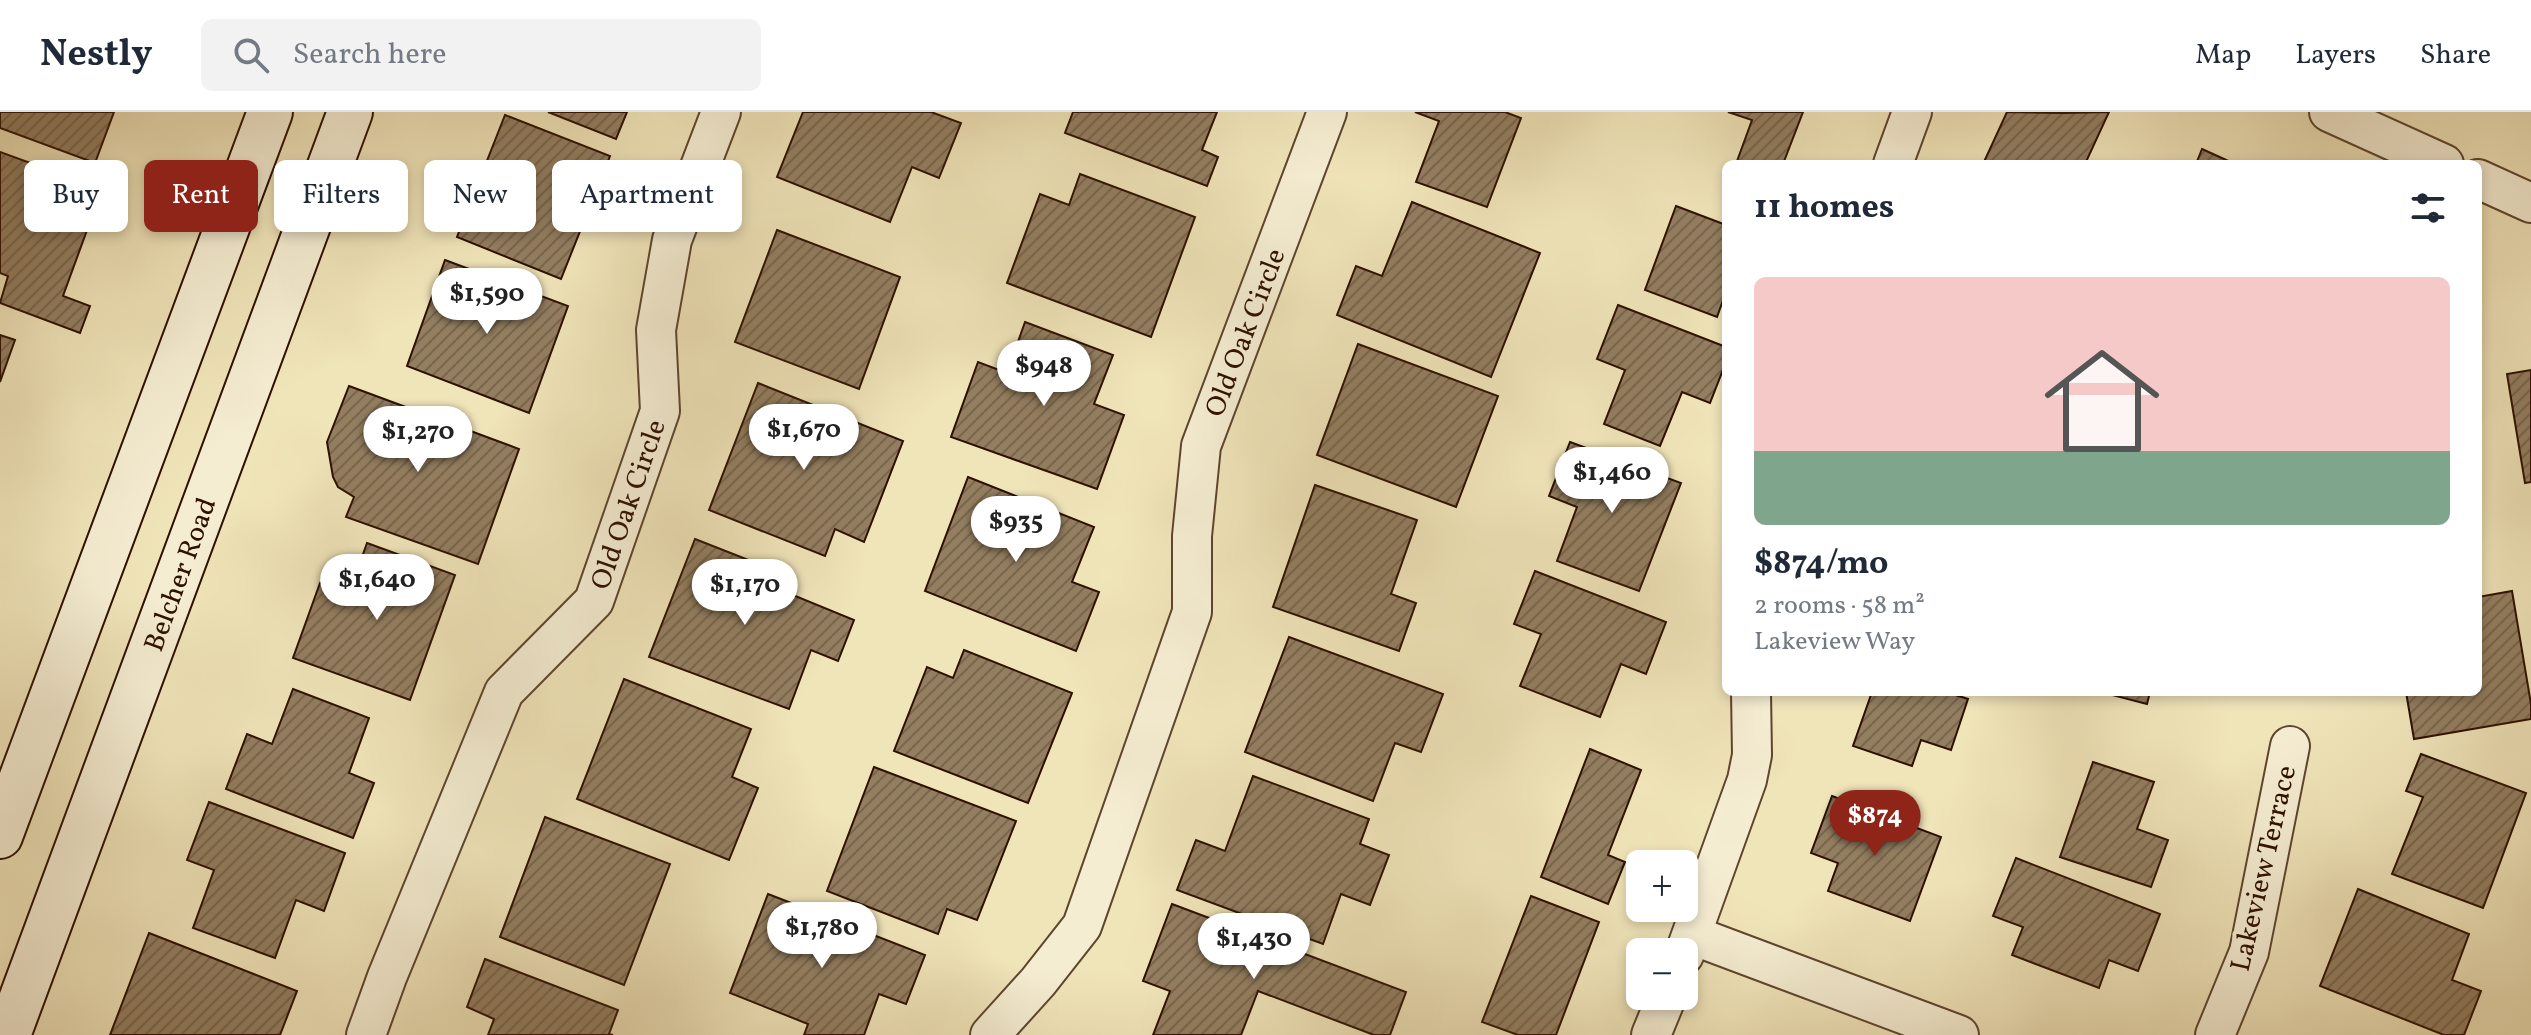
<!DOCTYPE html>
<html lang="en">
<head>
<meta charset="utf-8">
<style>
	:root { --surface:#fff; --page:#f2f2f3; --text:#1f2937; --muted:#747a83; --line:#e0e1e3; --accent:#8f2418 }
	body { margin:0; font-family:Vollkorn,serif; background:var(--page); color:var(--text); height:100vh; display:flex; flex-direction:column; font-size:30px; white-space:nowrap }
	* { box-sizing:border-box; margin:0 }
	p { font-size:26px; color:var(--muted) }
	.icon { flex:none; width:44px; height:44px; fill:none; stroke:currentColor; stroke-width:2; stroke-linecap:round; stroke-linejoin:round }
	.map { position:relative; flex:1; overflow:hidden }
	.side { position:absolute; left:1722px; top:48px; width:760px; height:536px; display:flex; flex-direction:column; background:var(--surface); border-radius:12px; box-shadow:0 4px 12px #0003 }
	.side>* { flex:none }
	.hud { position:absolute; left:24px; top:48px; width:760px; height:72px; display:flex; gap:16px }
	.tools { position:absolute; left:1626px; top:738px; display:grid; gap:16px }
	.tools a { display:grid; place-items:center; width:72px; height:72px; border-radius:12px; background:var(--surface); box-shadow:0 4px 12px #0003; font-size:40px }
	.price { position:absolute; translate:-50% -68px; padding:0 18px; border-radius:28px; background:#fff; color:#222; font-size:26px; line-height:52px; filter:drop-shadow(0 2px 4px #0008) }
	.price::after { content:''; position:absolute; left:50%; top:48px; width:24px; height:18px; margin-left:-12px; background:inherit; clip-path:polygon(0 0,100% 0,50% 100%) }
	.price.active { background:var(--accent); color:#fff }
	ul { padding:0; list-style:none }
	li { display:grid; align-content:center; gap:16px; height:424px; padding:0 32px }
	li span { display:grid; place-items:center; height:248px; border-radius:12px; color:#555 }
	li>.icon { margin-inline-start:auto }
	span .icon { width:144px; height:144px; fill:#fffc; stroke-width:1 }
	li b { font-size:34px }
	h2 { display:flex; justify-content:space-between; align-items:center; height:96px; padding:0 32px; font-size:34px }
	.chip { padding:0 28px; border-radius:12px; background:var(--surface); box-shadow:0 4px 12px #0003; font-size:28px; line-height:72px }
	.chip.active { background:var(--accent); color:#fff }
	header { display:flex; align-items:center; gap:48px; box-sizing:border-box; height:112px; padding:0 40px; background:var(--surface); border-bottom:2px solid var(--line) }
	header strong { font-size:38px }
	nav { display:flex; gap:44px; margin-inline-start:auto; font-size:28px }
	.search { width:560px; height:72px; background:var(--page); display:flex; align-items:center; gap:20px; box-sizing:border-box; padding:0 28px; border-radius:12px; color:var(--muted); font-size:30px }
	.map>svg:first-child { display:block }
	.building { fill:url(#building-hatch); stroke:#2e1000; stroke-width:2 }
	.lines { fill:none; stroke-linecap:round; stroke-linejoin:round }
	.minor-casing { stroke:#5e452e; stroke-width:42 }
	.secondary-casing { stroke:#2e1000; stroke-width:48 }
	.minor { stroke:#f5edd2; stroke-width:38 }
	.secondary { stroke:#f5edd2; stroke-width:44 }
	.labels { text-anchor:middle; stroke-width:8; stroke-linejoin:round; paint-order:stroke }
	.street-label { font-size:28px; fill:#2e1000; stroke:#f5edd2 }
</style>
</head>
<body>
<header>
<strong>Nestly</strong>
<div class="search"><svg class="icon" aria-label="search" viewBox="0 0 24 24"><circle cx="10" cy="10" r="6"/><path d="M15 15l6 6"/></svg>Search here</div>
<nav><a>Map</a><a>Layers</a><a>Share</a></nav>
</header>
<div class="map">
<svg width="2531" height="923" viewBox="0 0 2531 923">
	<defs>
		<pattern id="building-hatch" width="6" height="6" patternUnits="userSpaceOnUse" patternTransform="scale(2)"><rect width="6" height="6" fill="#937e60"/><path d="M-1 1l2-2M0 6l6-6M5 7l2-2" fill="none" stroke="#78664d"/></pattern>
	</defs>
	<rect width="100%" height="100%" fill="#f0e4b9"/>
	<filter id="stains"><feTurbulence type="fractalNoise" baseFrequency=".0025" numOctaves="4"/><feColorMatrix values="0 0 0 0 .2 0 0 0 0 .09 0 0 0 0 .02 0 0 0 .5 -.17"/></filter>
	<radialGradient id="worn" r=".72"><stop offset=".6" stop-color="#630" stop-opacity="0"/><stop offset="1" stop-color="#630" stop-opacity=".3"/></radialGradient>
	<!-- building -->
	<g class="building">
		<path d="M0,0h114l-19,51 -95,-35z"/>
		<path d="M548,0h79l-11,27z"/>
		<path d="M803,0h128l30,11 -22,55 -27,-11 -22,55 -113,-45z"/>
		<path d="M1073,0h144l-15,38 16,7 -11,29 -142,-53z"/>
		<path d="M1415,0h90l16,6 -34,89 -71,-25 23,-61z"/>
		<path d="M1728,0h75l-20,52h-47l16,-44z"/>
		<path d="M2007,0l56,1 46,-1 -24,52h-102z"/>
		<path d="M505,3l105,41 -49,123 -104,-42z"/>
		<path d="M2202,37l33,15h-39z"/>
		<path d="M0,40l102,37 -39,107 27,10 -10,27 -80,-30 8,-27 -8,-3z"/>
		<path d="M1080,62l115,43 -44,120 -144,-54 33,-89 29,11z"/>
		<path d="M1412,90l128,51 -49,124 -154,-62 19,-49 26,10z"/>
		<path d="M1676,94l50,19v67l-9,25 -72,-27z"/>
		<path d="M777,118l123,47 -41,112 -124,-47z"/>
		<path d="M445,148l123,46 -39,107 -122,-47z"/>
		<path d="M1618,193l108,42v15l-16,41 -28,-11 -22,54 -56,-22 21,-54 -28,-11z"/>
		<path d="M1025,210l88,33 -19,49 30,11 -27,74 -146,-52 27,-75 29,11z"/>
		<path d="M0,223l15,5 -15,42z"/>
		<path d="M1358,232l140,52 -42,111 -139,-52z"/>
		<path d="M2531,258v112l-6,1 -18,-109z"/>
		<path d="M758,271l145,58 -39,101 -29,-13 -10,27 -116,-46z"/>
		<path d="M349,274l170,63 -41,115 -132,-47 8,-20 -16,-10 -5,-10 -6,-35z"/>
		<path d="M1570,330l111,41 -42,108 -82,-30 20,-54 -28,-11z"/>
		<path d="M968,365l126,50 -22,55 27,10 -23,59 -151,-60z"/>
		<path d="M1315,373l102,35 -26,74 25,9 -17,48 -126,-44z"/>
		<path d="M695,427l94,37 -6,15 71,29 -16,41 -27,-11 -22,59 -140,-52z"/>
		<path d="M367,431l88,32 -45,125 -117,-42 27,-75 29,10z"/>
		<path d="M1535,459l131,51 -20,52 -25,-10 -21,53 -80,-31 21,-52 -27,-10z"/>
		<path d="M2512,479l19,113v15l-117,20 -8,-47h72v-95z"/>
		<path d="M1289,525l154,57 -22,58 -26,-9 -22,58 -128,-49z"/>
		<path d="M964,538l108,43 -44,110 -134,-52 33,-84 26,11z"/>
		<path d="M624,567l127,50 -19,48 26,11 -29,72 -152,-61z"/>
		<path d="M293,577l76,29 -20,55 25,10 -21,55 -127,-49 21,-55 25,10z"/>
		<path d="M1872,580h74l22,7 -17,51 -30,-10 -9,26 -59,-20z"/>
		<path d="M2101,580h49l-3,12z"/>
		<path d="M1590,637l51,21 -33,85 17,7 -17,42 -67,-27z"/>
		<path d="M2421,642l105,39 -43,115 -91,-34 31,-77 -17,-6z"/>
		<path d="M2093,650l61,20 -17,47 31,11 -17,47 -91,-30z"/>
		<path d="M874,655l142,54 -39,99 -30,-11 -9,25 -111,-43z"/>
		<path d="M1253,664l116,43 -9,25 29,11 -19,50 -29,-11 -18,50 -146,-54 19,-50 29,11z"/>
		<path d="M1832,684l109,41 -31,84 -82,-30 10,-28 -27,-10z"/>
		<path d="M209,690l136,51 -21,58 -28,-11 -21,58 -82,-30 21,-58 -27,-10z"/>
		<path d="M545,705l125,47 -46,121 -124,-48z"/>
		<path d="M2016,746l144,56 -22,57 -29,-11 -10,28 -87,-33 11,-28 -30,-11z"/>
		<path d="M2358,777l111,45 -17,46 29,11 -17,44h-20l-124,-49z"/>
		<path d="M768,782l157,61 -19,49 -27,-10 -15,41h-60l4,-11 -78,-31z"/>
		<path d="M1531,784l68,26 -43,113h-38l-36,-13z"/>
		<path d="M1172,792l234,88 -16,43h-16l-116,-44 -17,44h-88l17,-44 -27,-10z"/>
		<path d="M149,821l148,58 -17,44h-170z"/>
		<path d="M485,847l133,51 -9,24 4,1h-125l6,-16 -27,-12z"/>
	</g>
	<g class="lines">
		<defs>
			<g id="minor">
				<path d="M2329,0l115,52"/>
				<path d="M1893,52l19,-52"/>
				<path d="M2478,67l53,24"/>
				<path d="M1692,823l267,100"/>
				<path d="M1684,843l63,-175 5,-25 -1,-63"/>
				<path d="M366,923l21,-58 117,-285 90,-91 66,-190 -4,-81 16,-90 49,-128"/>
				<path d="M990,923l48,-53 44,-56 110,-314v-76l9,-90 126,-334"/>
				<path d="M1651,923l16,-39"/>
				<path d="M2215,923l34,-83 41,-206"/>
			</g>
			<g id="secondary">
				<path d="M0,724l270,-724"/>
				<path d="M8,923l342,-923"/>
			</g>
		</defs>
		<!-- minor casing -->
		<use href="#minor" class="minor-casing"/>
		<!-- secondary casing -->
		<use href="#secondary" class="secondary-casing"/>
		<!-- minor -->
		<use href="#minor" class="minor"/>
		<!-- secondary -->
		<use href="#secondary" class="secondary"/>
	</g>
	<g class="labels">
		<!-- street labels -->
		<g class="street-label">
			<text transform="translate(1244 220) rotate(-69)" y="10">Old Oak Circle</text>
			<text transform="translate(627 392) rotate(-71)" y="10">Old Oak Circle</text>
			<text transform="translate(179 462) rotate(-70)" y="10">Belcher Road</text>
			<text transform="translate(2262 756) rotate(-77)" y="10">Lakeview Terrace</text>
		</g>
	</g>
	<rect width="100%" height="100%" filter="url(#stains)"/>
	<rect width="100%" height="100%" fill="url(#worn)"/>
</svg>
<div class="tools">
<a>+</a>
<a>−</a>
</div>
<b class="price" style="left:487px;top:224px">$1,590</b>
<b class="price" style="left:1044px;top:296px">$948</b>
<b class="price" style="left:804px;top:360px">$1,670</b>
<b class="price" style="left:418px;top:362px">$1,270</b>
<b class="price" style="left:1612px;top:403px">$1,460</b>
<b class="price" style="left:1016px;top:452px">$935</b>
<b class="price" style="left:377px;top:510px">$1,640</b>
<b class="price" style="left:745px;top:515px">$1,170</b>
<b class="price active" style="left:1875px;top:746px">$874</b>
<b class="price" style="left:822px;top:858px">$1,780</b>
<b class="price" style="left:1254px;top:869px">$1,430</b>
<div class="hud">
<a class="chip">Buy</a>
<a class="chip active">Rent</a>
<a class="chip">Filters</a>
<a class="chip">New</a>
<a class="chip">Apartment</a>
</div>
<section class="side">
<h2>11 homes<svg class="icon" aria-label="filters" viewBox="0 0 24 24"><path d="M4 7h16M4 17h16"/><circle cx="9" cy="7" r="2"/><circle cx="15" cy="17" r="2"/></svg></h2>
<ul>
<li><span style="background:linear-gradient(#f6c9c9 70%,#7fa58c 0)"><svg class="icon" aria-label="home" viewBox="0 0 24 24"><path d="M3 11l9-7 9 7M6 9v11h12V9"/></svg></span><div><b>$874/mo</b><p>2 rooms · 58 m²</p><p>Lakeview Way</p></div></li>
</ul>
</section>
</div>
</body>
</html>
